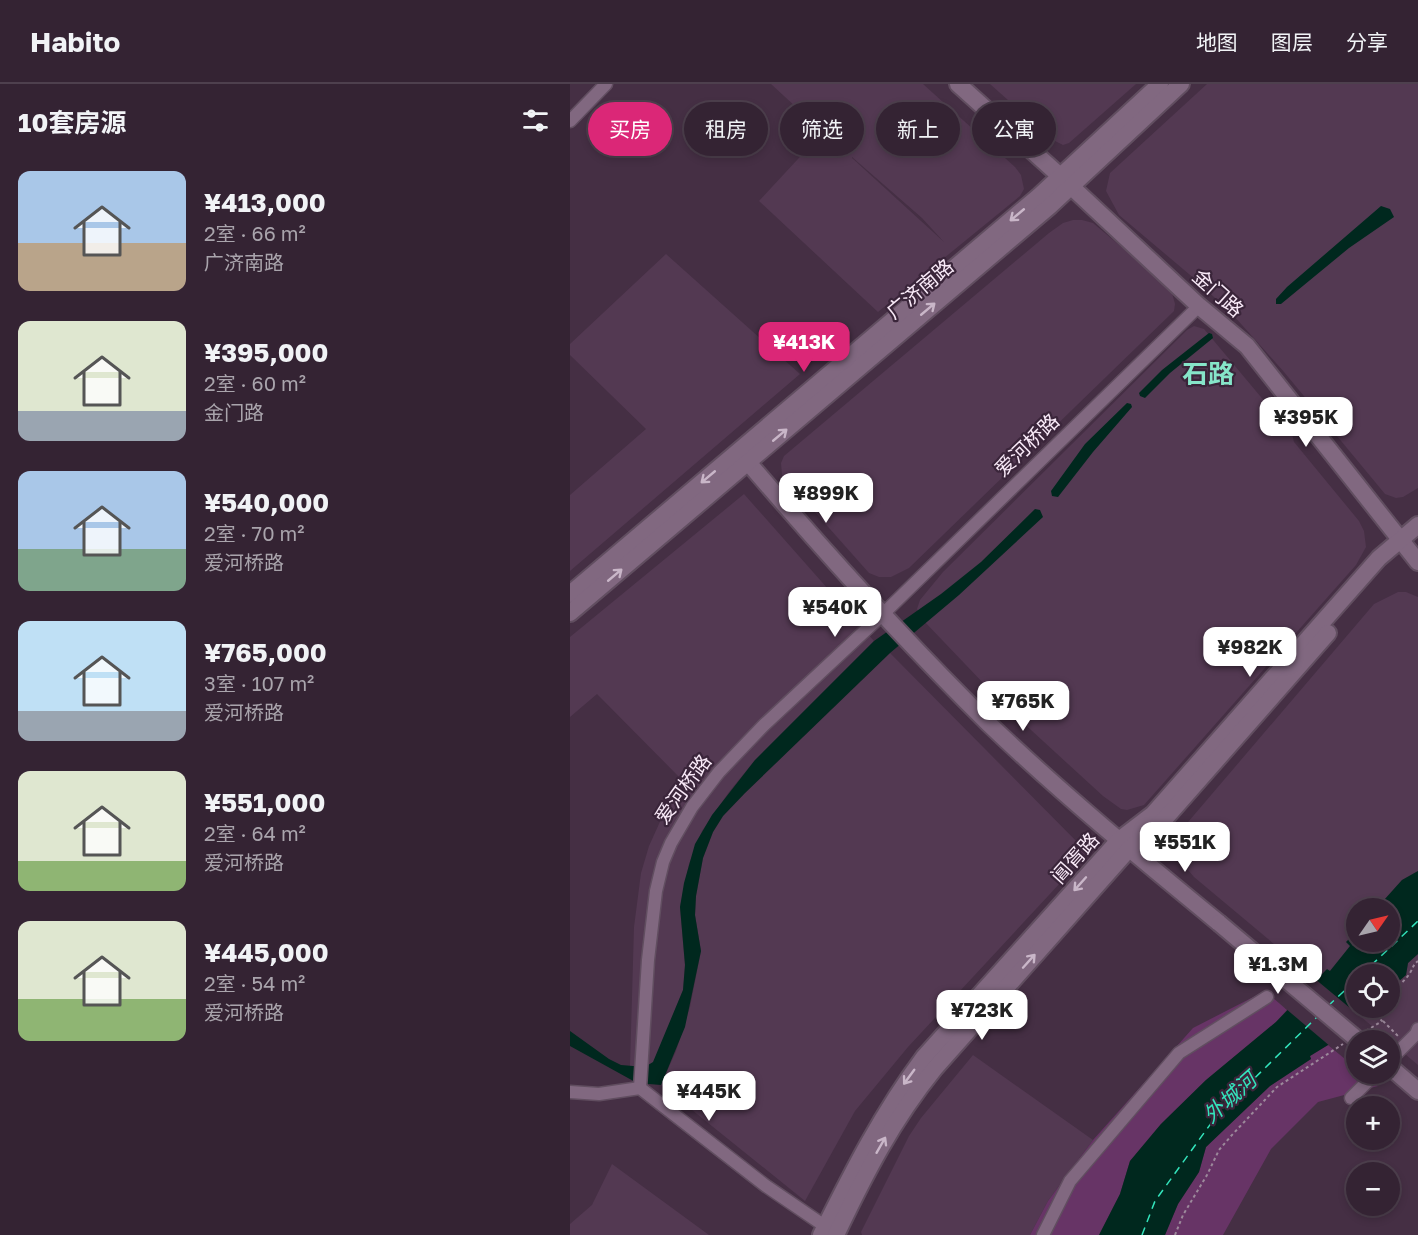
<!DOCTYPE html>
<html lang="zh">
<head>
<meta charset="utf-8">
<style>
	:root { --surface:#342333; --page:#3f2f3f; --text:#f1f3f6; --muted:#a9a4ac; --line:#4e404e; --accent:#db2777 }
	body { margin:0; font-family:"Golos Text","Noto Sans SC",sans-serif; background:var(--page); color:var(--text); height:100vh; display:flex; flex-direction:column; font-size:22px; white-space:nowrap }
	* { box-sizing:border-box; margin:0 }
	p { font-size:20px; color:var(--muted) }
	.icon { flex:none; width:33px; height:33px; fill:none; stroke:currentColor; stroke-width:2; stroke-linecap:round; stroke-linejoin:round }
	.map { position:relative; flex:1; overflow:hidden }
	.panel { display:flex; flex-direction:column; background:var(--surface); width:570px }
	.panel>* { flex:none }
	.hud { position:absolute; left:18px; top:18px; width:570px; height:54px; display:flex; gap:12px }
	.needle { width:39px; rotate:56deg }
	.fabs { position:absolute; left:776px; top:814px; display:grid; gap:12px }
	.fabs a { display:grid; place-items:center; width:54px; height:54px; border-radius:50%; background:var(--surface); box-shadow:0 3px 9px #0003,0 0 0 2px var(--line); font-size:30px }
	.price { position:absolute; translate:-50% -51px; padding:0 14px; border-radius:12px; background:#fff; color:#222; font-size:20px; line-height:39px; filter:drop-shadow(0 2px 3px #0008) }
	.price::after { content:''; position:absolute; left:50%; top:36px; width:18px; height:14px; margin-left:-9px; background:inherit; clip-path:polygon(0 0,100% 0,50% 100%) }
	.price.current { background:var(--accent); color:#fff }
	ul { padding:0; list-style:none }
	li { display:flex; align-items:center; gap:18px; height:150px; padding:0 18px }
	li span { display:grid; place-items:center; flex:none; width:168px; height:120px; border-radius:12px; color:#555 }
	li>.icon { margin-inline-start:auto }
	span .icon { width:72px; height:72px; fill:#fffc; stroke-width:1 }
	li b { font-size:26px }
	h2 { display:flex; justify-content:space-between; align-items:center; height:72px; padding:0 18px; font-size:26px }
	.chip { padding:0 21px; border-radius:27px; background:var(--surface); box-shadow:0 3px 9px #0003,0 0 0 2px var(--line); font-size:21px; line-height:54px }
	.chip.current { background:var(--accent); color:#fff }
	header { display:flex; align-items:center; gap:36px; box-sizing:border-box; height:84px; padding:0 30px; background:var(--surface); border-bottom:2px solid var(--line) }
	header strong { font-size:28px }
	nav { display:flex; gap:33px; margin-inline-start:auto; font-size:21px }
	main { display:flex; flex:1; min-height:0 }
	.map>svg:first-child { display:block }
	.built { fill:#533952; fill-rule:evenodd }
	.green { fill:#673466 }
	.water { fill:#00281e }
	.pier { fill:#452f44 }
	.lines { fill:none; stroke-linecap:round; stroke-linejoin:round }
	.ferry { stroke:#33e4bc; stroke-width:1.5; stroke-dasharray:8 6; stroke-linecap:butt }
	.street-casing { stroke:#614e60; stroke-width:15 }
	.secondary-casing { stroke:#614e60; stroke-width:20 }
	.path { stroke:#9c899b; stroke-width:2; stroke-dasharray:3 3; stroke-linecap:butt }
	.street { stroke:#816880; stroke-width:12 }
	.secondary { stroke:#816880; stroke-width:16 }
	.secondary-bridge-casing { stroke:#614e60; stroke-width:20; stroke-linecap:butt }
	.secondary-bridge { stroke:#816880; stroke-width:16 }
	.oneway { stroke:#c9b6c8 }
	.labels { text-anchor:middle; stroke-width:4.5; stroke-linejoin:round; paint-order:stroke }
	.street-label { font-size:20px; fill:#f9eaf8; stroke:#3a253a }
	.water-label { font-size:21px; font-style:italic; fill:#33e4bc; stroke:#3a253a }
	.district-label { font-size:26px; font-weight:bold; fill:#86e5c9; stroke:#3a253a }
</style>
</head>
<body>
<header>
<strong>Habito</strong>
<nav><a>地图</a><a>图层</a><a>分享</a></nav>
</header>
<main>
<section class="panel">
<h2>10套房源<svg class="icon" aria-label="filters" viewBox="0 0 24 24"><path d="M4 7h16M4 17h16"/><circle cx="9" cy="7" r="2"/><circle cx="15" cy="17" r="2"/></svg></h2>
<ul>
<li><span style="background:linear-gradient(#a9c7e8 60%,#b9a48a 0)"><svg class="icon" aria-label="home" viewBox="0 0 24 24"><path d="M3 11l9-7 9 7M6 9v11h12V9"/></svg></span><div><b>¥413,000</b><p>2室 · 66 m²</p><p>广济南路</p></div></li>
<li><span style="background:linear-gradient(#dfe7d0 75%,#9aa5b1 0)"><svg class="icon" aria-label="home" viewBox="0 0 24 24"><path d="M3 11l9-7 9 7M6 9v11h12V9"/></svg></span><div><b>¥395,000</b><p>2室 · 60 m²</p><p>金门路</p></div></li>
<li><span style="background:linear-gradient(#a9c7e8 65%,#7fa58c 0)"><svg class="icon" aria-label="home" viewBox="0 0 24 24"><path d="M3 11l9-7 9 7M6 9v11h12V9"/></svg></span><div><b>¥540,000</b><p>2室 · 70 m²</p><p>爱河桥路</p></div></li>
<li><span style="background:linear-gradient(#bfe0f5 75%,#9aa5b1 0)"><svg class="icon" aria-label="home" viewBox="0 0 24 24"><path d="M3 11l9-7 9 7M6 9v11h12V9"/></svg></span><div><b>¥765,000</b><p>3室 · 107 m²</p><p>爱河桥路</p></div></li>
<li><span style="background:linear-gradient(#dfe7d0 75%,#8fb573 0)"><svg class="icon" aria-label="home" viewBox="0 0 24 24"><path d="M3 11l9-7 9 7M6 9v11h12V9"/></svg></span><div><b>¥551,000</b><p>2室 · 64 m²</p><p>爱河桥路</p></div></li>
<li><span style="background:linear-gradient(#dfe7d0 65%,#8fb573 0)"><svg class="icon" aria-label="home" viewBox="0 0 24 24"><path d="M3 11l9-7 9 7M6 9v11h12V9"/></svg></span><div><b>¥445,000</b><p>2室 · 54 m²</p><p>爱河桥路</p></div></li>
</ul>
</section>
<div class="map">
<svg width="848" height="1151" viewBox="0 0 848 1151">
	<rect width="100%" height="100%" fill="#452f44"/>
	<!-- built -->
	<g class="built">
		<path d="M201,0h152l92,83 6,8 3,14 -4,7 -142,116 -119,-111 64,-69zM282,73l70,61 22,24 -92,-84z"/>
		<path d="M420,0h146l-67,59 -6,2 -10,-5z"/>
		<path d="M637,0h211v404l-15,9 -7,1 -11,-4 -101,-122 -51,-57 -37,-35 -77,-65 -13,-24 4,-18z"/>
		<path d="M503,136h9l11,3 74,62 5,8 3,11 -1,7 -265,257 -18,9h-12l-10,-4 -87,-98 -1,-12 3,-7 265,-223 14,-10z"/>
		<path d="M96,170l134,120 -230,197v-76l76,-66 -76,-74v-11z"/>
		<path d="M624,242l10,3 88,105 2,8 65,79 5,10 2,16 -10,18 -212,240 -17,5 -6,-1 -18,-13 -95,-87 -86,-90 -5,-10 3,-9 23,-28 244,-242z"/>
		<path d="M174,410l130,147 -119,119 -26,32 -27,39 -13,33 -9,43 5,58 -2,25 -29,72 -9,5 -15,-1 4,-139 7,-54 8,-27 19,-42 18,-20 -89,-90 -27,23v-80z"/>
		<path d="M828,508h8l12,5v274l-16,9 -26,29h-20v30l-6,-1 -3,4 4,4 -22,26 -3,-2 -9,10 -123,-103 -18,-21 -4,-7 -1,-7 203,-238z"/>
		<path d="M320,569l198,200 -180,194 -53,64 -50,90 -144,-116 15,-34 14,-44 11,-56 -6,-36 1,-19 7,-38 10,-26 10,-16 22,-23z"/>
		<path d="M848,870v111l-58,-49 9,-8h20v-18l17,-15 2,-12z"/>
		<path d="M403,971l120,85 -45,61 -18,34h-168l-1,-3 48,-96 12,-18z"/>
		<path d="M42,1080l97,71h-139v-11l22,-19z"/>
	</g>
	<!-- green -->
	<g class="green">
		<path d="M695,907l22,19 -11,12 -70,58 -45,44 -31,37 -10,33 -21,41h-69l18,-34 45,-61 100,-112z"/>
		<path d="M758,961l28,23v6h7l15,12 -60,16 -47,47 -48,86h-58l13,-31 21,-32 7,-25 64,-61 41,-27 -1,-3z"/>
	</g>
	<!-- water -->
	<g class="water">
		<path d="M811,122l9,3 4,8 -45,31 -68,56h-5v-5l11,-12z"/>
		<path d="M639,249l3,1 1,4 -43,35 -25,25 -5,-2 -1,-3 23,-23z"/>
		<path d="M557,319l4,1 1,3 -39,45 -35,45 -6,-1 -1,-5 34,-47z"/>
		<path d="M465,425l5,1 3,7 -84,78 -69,58 -145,140 -22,23 -10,16 -10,26 -7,38 -1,19 6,36 -16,76 -24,58 -24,-2 -67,-37v-15l39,28 12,6 24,2 8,-5 30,-72 2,-25 -5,-58 4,-24 11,-39 17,-29 43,-55 119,-119 67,-47 40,-32z"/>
		<path d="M848,787v83l-10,9 -2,12 -17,15v-15h-33v33h13l-41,37 -18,11 1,3 -41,27 -64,61 -7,25 -21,32 -13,31h-66l21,-41 10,-33 31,-37 45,-44 70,-58 51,-53 3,2 20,-25 -4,-4 4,-4 6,1v3h33v-33h-13l26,-29z"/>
	</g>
	<!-- pier -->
	<path class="pier" d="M744,894l48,40 -31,29 -46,-39z"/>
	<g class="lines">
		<!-- ferry -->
		<g class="ferry">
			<path d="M791,891l57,-54"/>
			<path d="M758,922l28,-26"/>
			<path d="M572,1151l13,-34 62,-86 101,-99"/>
		</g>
		<defs>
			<g id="street">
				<path d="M0,37l36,-37"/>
				<path d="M819,977l27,-27 2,-5"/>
				<path d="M70,1004l8,-128 8,-69 7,-29 8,-19 21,-36 27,-35 45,-47 119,-111 316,-308"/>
				<path d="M0,1008l29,2 41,-6 126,98 66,45"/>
				<path d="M781,1014l24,-24"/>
				<path d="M473,1151l27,-54 109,-128 88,-56"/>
			</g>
			<g id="secondary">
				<path d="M388,0l102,92 139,130 48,40 171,216"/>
				<path d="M171,370c79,93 161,184 248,270 73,70 152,135 230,199"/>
				<path d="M0,510l469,-398 121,-112"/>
				<path d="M0,529l480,-407 131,-122"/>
				<path d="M819,982l29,25"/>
				<path d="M251,1151c31,-62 61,-122 103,-178l195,-217 34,-26 226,-256 39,-33"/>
				<path d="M266,1151c29,-61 56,-114 99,-167l194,-219 34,-28 165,-188"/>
			</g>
		</defs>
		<!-- street casing -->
		<use href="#street" class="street-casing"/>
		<!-- secondary casing -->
		<use href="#secondary" class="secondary-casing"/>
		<!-- path -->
		<g class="path">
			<path d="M819,910c7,-6 16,-13 21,-21 3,-5 3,-8 8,-12"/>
			<path d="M813,937l15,15"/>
			<path d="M796,947l16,-10 -7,-7 4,-6"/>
			<path d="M605,1151l8,-20 24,-40 12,-25 12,-14 46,-49 66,-43"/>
		</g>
		<!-- street -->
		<use href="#street" class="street"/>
		<!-- secondary -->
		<use href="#secondary" class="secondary"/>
		<defs>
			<path id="secondary-bridge" d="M649,839l140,118"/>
		</defs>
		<!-- secondary-bridge casing -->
		<use href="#secondary-bridge" class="secondary-bridge-casing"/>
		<!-- secondary-bridge -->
		<use href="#secondary-bridge" class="secondary-bridge"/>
	</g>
	<!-- one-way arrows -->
	<defs><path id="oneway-shaft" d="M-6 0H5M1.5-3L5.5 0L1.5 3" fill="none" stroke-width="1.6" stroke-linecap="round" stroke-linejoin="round" transform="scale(1.5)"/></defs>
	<g class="oneway">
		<use href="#oneway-shaft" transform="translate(447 131) rotate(140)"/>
		<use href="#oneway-shaft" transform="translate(358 225) rotate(-40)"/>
		<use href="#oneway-shaft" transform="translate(210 351) rotate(-40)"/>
		<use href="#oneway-shaft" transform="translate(138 393) rotate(140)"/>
		<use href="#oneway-shaft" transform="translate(45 491) rotate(-40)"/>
		<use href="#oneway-shaft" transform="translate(510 800) rotate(132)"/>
		<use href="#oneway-shaft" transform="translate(459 877) rotate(-48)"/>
		<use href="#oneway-shaft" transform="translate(339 993) rotate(126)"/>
		<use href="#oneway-shaft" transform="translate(311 1061) rotate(-60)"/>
	</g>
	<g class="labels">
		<!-- street labels -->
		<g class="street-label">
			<text transform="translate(350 205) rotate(-40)" y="7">广济南路</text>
			<text transform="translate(648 209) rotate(42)" y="7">金门路</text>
			<text transform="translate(457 361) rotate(-44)" y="7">爱河桥路</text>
			<text transform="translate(113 705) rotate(-54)" y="7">爱河桥路</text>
			<text transform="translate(505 774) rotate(-48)" y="7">阊胥路</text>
		</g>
		<!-- water labels -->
		<g class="water-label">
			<text transform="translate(660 1014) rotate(-42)" y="7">外城河</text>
		</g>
		<!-- district labels -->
		<g class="district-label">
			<text x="638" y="299">石路</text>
		</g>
	</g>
</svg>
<div class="fabs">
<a><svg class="needle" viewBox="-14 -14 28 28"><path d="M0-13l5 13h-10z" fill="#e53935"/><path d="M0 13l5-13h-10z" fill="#a9a4ac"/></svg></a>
<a><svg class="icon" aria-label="locate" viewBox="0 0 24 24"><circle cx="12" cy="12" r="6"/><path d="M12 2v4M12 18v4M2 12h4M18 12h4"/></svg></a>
<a><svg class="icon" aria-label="layers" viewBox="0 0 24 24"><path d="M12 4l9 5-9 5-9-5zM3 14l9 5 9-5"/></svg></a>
<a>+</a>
<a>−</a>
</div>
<b class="price current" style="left:234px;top:289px">¥413K</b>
<b class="price" style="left:736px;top:364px">¥395K</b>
<b class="price" style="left:256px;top:440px">¥899K</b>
<b class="price" style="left:265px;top:554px">¥540K</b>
<b class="price" style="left:680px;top:594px">¥982K</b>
<b class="price" style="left:453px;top:648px">¥765K</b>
<b class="price" style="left:615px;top:789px">¥551K</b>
<b class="price" style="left:708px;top:911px">¥1.3M</b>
<b class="price" style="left:412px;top:957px">¥723K</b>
<b class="price" style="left:139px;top:1038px">¥445K</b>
<div class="hud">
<a class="chip current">买房</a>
<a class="chip">租房</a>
<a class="chip">筛选</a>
<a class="chip">新上</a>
<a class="chip">公寓</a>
</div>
</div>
</main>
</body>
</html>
